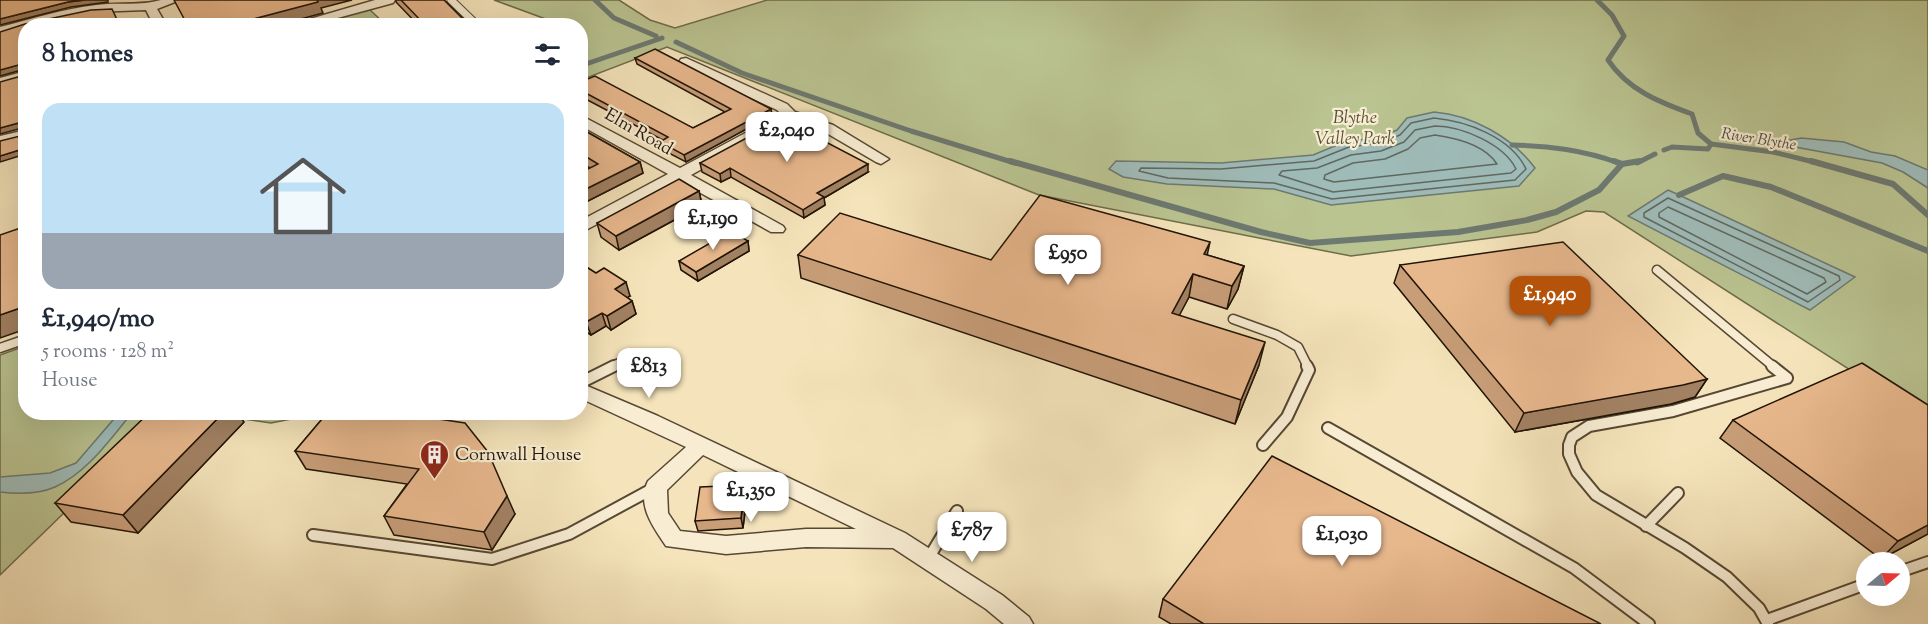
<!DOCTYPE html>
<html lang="en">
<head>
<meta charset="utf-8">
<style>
	:root { --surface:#fff; --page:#f6f6f7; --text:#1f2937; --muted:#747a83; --accent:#b45309 }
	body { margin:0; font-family:"Sorts Mill Goudy",serif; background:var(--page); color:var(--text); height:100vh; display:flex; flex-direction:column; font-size:22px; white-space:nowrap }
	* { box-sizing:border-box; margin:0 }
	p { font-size:20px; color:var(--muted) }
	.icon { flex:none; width:33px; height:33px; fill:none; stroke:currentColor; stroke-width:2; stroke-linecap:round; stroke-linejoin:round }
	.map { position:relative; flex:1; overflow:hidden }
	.side { position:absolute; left:18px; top:18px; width:570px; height:402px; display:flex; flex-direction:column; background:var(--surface); border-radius:24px; box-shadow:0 6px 24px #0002 }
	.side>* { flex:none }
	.needle { width:39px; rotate:71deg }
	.tools { position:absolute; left:1856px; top:552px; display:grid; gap:12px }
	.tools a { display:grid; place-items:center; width:54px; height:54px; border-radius:50%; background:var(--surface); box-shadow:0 6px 24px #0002; font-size:30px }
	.price { position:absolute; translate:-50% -51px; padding:0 14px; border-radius:12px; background:#fff; color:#222; font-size:20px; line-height:39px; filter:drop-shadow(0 2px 3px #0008) }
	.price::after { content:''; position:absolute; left:50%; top:36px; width:18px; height:14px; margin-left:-9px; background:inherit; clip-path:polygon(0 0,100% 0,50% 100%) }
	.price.selected { background:var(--accent); color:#fff }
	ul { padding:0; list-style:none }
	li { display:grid; align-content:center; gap:12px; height:318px; padding:0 24px }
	li span { display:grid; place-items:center; height:186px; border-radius:18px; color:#555 }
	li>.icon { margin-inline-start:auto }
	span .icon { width:108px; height:108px; fill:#fffc; stroke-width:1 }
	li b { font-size:26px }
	h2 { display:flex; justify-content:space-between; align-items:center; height:72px; padding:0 24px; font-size:26px }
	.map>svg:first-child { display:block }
	.green { fill:#bac491; stroke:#6e6c4c; stroke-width:1.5 }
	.water { fill:#9fbcb9; stroke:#6d7971; stroke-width:1.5 }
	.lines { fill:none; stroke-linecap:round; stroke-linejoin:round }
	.shore { stroke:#606860; stroke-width:1.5 }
	.stream-far1 { stroke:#6d7971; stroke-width:5 }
	.stream { stroke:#6d7971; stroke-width:6 }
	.lane-far2-casing { stroke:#564833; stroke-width:9 }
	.lane-far1-casing { stroke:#564833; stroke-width:11 }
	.lane-casing { stroke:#564833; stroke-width:14 }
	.street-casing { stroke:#564833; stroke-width:3 }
	.lane-far2 { stroke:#f8edd3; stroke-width:7 }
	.lane-far1 { stroke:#f8edd3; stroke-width:8 }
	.lane { stroke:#f8edd3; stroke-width:10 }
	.street { fill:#f8edd3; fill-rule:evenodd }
	.wall { fill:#c89e79; stroke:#211406; stroke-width:1.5 }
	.shaded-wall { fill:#a28163; stroke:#211406; stroke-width:1.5 }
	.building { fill:#e8b88d; stroke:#211406; stroke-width:1.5 }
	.labels { text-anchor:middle; stroke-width:4.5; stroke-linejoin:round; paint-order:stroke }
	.far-water-label { font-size:16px; font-style:italic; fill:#4d4f45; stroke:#f8edd3 }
	.park-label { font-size:18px; font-style:italic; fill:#575237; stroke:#f8edd3 }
	.street-label { font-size:18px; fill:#211406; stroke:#f8edd3 }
	.poi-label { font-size:18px; fill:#211406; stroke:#f8edd3; text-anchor:start }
</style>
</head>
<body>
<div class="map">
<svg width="1928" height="624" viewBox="0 0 1928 624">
	<rect width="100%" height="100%" fill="#f5e4bb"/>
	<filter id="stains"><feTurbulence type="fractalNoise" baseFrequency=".00333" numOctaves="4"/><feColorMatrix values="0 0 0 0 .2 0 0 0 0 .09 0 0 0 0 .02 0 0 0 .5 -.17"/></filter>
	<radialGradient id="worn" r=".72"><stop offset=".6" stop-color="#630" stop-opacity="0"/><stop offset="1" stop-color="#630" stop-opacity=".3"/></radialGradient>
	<!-- green -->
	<g class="green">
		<path d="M494,0h125l31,20 25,8 92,-28h1161v420l-324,-208 -18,-1 -49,21 -186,24 -312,-61 -372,-148 -86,33 -1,-54 -18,-1z"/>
		<path d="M369,9l17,16 -76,1z"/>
		<path d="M25,346l1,66 141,1 -167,162v-220z"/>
		<path d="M201,413h121l-51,10z"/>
	</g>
	<!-- water -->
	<g class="water">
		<path d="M1434,112c38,3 78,25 101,56l-16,18 -188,19 -57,-16 -107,-5 -44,-7 -14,-8 7,-8 105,2 92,-8 34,-14 30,-3 20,-8 10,-12z"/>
		<path d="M1801,138l43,4 27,10 24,4 33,14v18l-25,-16 -21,-9 -87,-16 -9,-6z"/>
		<path d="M1668,190l11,5 176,82 -45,33 -182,-94z"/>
		<path d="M119,413h13c-22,26 -44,59 -77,74 -16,7 -38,7 -55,5v-15l50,-4 26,-10z"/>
	</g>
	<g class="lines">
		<!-- shore -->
		<g class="shore">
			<path d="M1434,118c32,3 77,19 92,51l-11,11 -183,19 -58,-16 -106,-5 -29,-7 2,-3 80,1 93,-8 35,-14 31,-4 20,-8 11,-12z"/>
			<path d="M1435,126c26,0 69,18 81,43l-5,4 -178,19 -54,-17 3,-4 35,-3 34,-13 30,-4 23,-9 11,-12z"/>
			<path d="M1435,135c21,3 50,10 62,29l-163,18 -10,-3 1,-4 28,-12 32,-4 23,-10 12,-11z"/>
			<path d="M1668,198l171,78 1,4 -32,22 -164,-85v-4z"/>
			<path d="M1668,207l156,71 2,4 -19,12 -148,-77v-4z"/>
		</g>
		<!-- stream-far1 -->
		<g class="stream-far1">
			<path d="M595,0l19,18 42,18"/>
			<path d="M1597,0l15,15 12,21 -16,24c20,30 51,42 84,54l6,19 13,11 62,8 45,11"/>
			<path d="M676,42l66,31 169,58 104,32"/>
			<path d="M580,66l82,-28"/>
			<path d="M1512,145c38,1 71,5 107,18"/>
			<path d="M1664,150l8,-3 36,2 3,-5"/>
			<path d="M1637,163l18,-9"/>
		</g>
		<!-- stream -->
		<g class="stream">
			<path d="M1010,161l251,71 49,11 148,-11 69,-12 29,-8 43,-22 23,-26"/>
			<path d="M1614,161l8,3 18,-3"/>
			<path d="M1811,161l82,23 35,31"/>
			<path d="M1679,195l44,-19 48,11 157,64"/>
		</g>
		<defs>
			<g id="lane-far2">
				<path d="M451,0l27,26"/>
				<path d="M488,26l13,-3 14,3"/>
			</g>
			<g id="lane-far1">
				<path d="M1657,270l117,97"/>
				<path d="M1233,319l44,16 21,12 10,20"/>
				<path d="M0,348l26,-9"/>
				<path d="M611,367l12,-6"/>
			</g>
			<g id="lane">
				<path d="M580,383l34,-17"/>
				<path d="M1328,428l246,140 75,56"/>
				<path d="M1263,445l24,-28 22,-47 -2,-4"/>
				<path d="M1646,526l32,-33"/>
				<path d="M313,535l179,24 77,-25 85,-46"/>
				<path d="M928,559l29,-48"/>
				<path d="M1899,572l29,-10"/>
				<path d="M1767,620l99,-36"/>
				<path d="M1768,624l-9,-16 -32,-31 -42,-29 -89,-53 -19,-23 -8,-18v-9l3,-8 17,-11 84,-15 114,-33 -15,-12"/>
			</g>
			<g id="street">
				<path d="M161,0h19l-23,9 10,17h-13l-8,-16 -53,2 -58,14h-9v2l-26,7v-8c32,-8 63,-18 96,-22 21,-3 45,1 65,-5z"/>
				<path d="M375,0h20l-2,3 -85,23h-22z"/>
				<path d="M686,58l101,46 8,8 38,13 56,34 -8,5 -5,-2 -53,-31 -32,-11 -100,55 92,51 2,3 -2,3h-12l-92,-51 -99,52v-12l88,-47 -88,-49v-10l100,53 101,-54 -4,-4 -96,-45 -2,-3 2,-3z"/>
				<path d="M26,71v8l-26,7v-8z"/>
				<path d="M26,130v9l-26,6v-9z"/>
				<path d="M580,383l78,33 247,117 97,62 27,22 4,7h-29l-18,-15 -93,-61 -87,-1 -80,7 -60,-8c-12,-18 -30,-41 -18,-65l38,-34 -106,-49zM703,455l153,74h-50l-80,7 -46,-5 -12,-18 -1,-23z"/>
			</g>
		</defs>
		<!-- lane-far2 casing -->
		<use href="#lane-far2" class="lane-far2-casing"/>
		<!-- lane-far1 casing -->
		<use href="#lane-far1" class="lane-far1-casing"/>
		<!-- lane casing -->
		<use href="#lane" class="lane-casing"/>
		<!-- street casing -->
		<use href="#street" class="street-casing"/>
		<!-- lane-far2 -->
		<use href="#lane-far2" class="lane-far2"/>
		<!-- lane-far1 -->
		<use href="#lane-far1" class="lane-far1"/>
		<!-- lane -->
		<use href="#lane" class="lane"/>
		<!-- street -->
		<use href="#street" class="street"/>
	</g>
	<!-- wall -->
	<g class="wall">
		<path d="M396,0h48l26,26h-51l-23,-24z"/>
		<path d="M635,58l136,51 1,6 -86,47 -25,-13 -1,-7 3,-2 -83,-44v-14l113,46 32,-16 -88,-48z"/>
		<path d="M580,128l60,34 3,11 -63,32v-32l10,-5 -10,-6z"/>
		<path d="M700,163l168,9 -44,26 1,7 -21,13 -73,-41 -10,5 -19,-10z"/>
		<path d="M699,191l3,14 -83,45 -18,-13 -4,-14z"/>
		<path d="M748,241l1,10 -51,30 -17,-11 -2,-9z"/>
		<path d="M798,255l193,5 216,-5 37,11 -6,23 -11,20 -38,-12 -10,18 80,50 -24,59 -434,-146z"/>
		<path d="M580,263l50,33 -3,1 5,4 4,13 -25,16 -5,-4 -15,9 -11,-7z"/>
		<path d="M1400,265l307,114 -12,18 -24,7 -156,28 -121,-149z"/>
		<path d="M328,412l187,102 -23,36 -98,-15 -10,-19 23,-32 -101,-15 -11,-18z"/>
		<path d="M1733,420l195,114 -47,25 -161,-121z"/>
		<path d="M244,422l-106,111 -67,-11 -16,-19z"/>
		<path d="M745,485l2,10 -4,33 -45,3 -3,-10z"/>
		<path d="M1163,599l438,25h-430l-12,-7z"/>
	</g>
	<!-- shaded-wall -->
	<g class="shaded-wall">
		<path d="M85,0h23v2l-37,5 -71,18v-6l68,-17z"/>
		<path d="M316,0h36l-31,8 2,5 -48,13h-48z"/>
		<path d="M22,64l3,5 -25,7v-6z"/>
		<path d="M771,109l1,6 -86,47 -2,-7z"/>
		<path d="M26,121v6l-26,7v-6z"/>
		<path d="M26,148v6l-26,8v-6z"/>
		<path d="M640,162l3,11 -63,32v-13z"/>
		<path d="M868,164v8l-44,26 1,7 -21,13 -1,-8 14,-17z"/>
		<path d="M730,168l1,9 -10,5 -1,-8z"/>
		<path d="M699,191l3,14 -83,45 -3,-14z"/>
		<path d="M748,241l1,10 -51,30 -2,-9z"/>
		<path d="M1210,242l-5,23 -6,12 5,-23z"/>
		<path d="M1244,266l-6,23 -11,20 5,-23z"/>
		<path d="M1193,274l-4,23 -21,40 4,-24z"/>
		<path d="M626,282l4,14 -11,7 -4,-14z"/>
		<path d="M632,301l4,13 -25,16 -4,-14z"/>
		<path d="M26,306v23l-26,9v-23z"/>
		<path d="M602,313l4,13 -15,9 -5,-13z"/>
		<path d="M1265,342l-6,23 -24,59 6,-24z"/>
		<path d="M1707,379l-12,18 -24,7 -156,28 9,-19z"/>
		<path d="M224,412h13l7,10 -106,111 -15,-18z"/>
		<path d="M745,485l2,10 -4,33 -2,-10z"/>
		<path d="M507,496l8,18 -23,36 -8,-18z"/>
		<path d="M1928,525v9l-47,25 17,-18z"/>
	</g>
	<!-- building -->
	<g class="building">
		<path d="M0,0h85l-17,2 -68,17z"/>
		<path d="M174,0h143l1,2 -91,24h-39z"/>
		<path d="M401,0h43l26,26h-44z"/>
		<path d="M112,9l8,17h-94v95l-26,7v-46l25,-7v-9l-3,-2 -22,6v-38l25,-8 66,-14z"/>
		<path d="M655,49l116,60 -87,46 -24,-13 8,-5 -88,-47v-8l15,-6 98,52 38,-19 -96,-51z"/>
		<path d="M782,119l86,45 -51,29 7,4 -21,13 -73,-42 -10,6 -20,-11z"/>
		<path d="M580,128l60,34 -60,30v-19l18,-9 -18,-11z"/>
		<path d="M24,135l2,3v10l-26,8v-15z"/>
		<path d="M679,179l20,12 -83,45 -19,-13z"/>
		<path d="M1040,195l170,47 -6,12 40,12 -12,20 -39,-12 -21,39 93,29 -24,58 -443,-145 42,-42 151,47z"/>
		<path d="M26,226v80l-26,9v-80z"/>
		<path d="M731,231l17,10 -52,31 -17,-11z"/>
		<path d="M1563,242l144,137 -24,6 -159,28 -124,-148z"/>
		<path d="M580,263l16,10 8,-5 22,14 -11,7 17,12 -25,15 -5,-3 -16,9 -6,-4z"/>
		<path d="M1862,363l66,42v120l-30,16 -165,-121z"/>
		<path d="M150,412h74l-101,103 -68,-12z"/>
		<path d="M328,412h64l73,11 23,29 19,44 -23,36 -100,-16 35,-47 -124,-18z"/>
		<path d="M1272,456l329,168h-397l-41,-25z"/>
		<path d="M745,485l-4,33 -46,3 5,-34z"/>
	</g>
	<!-- icons -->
	<defs>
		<symbol id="building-pin" viewBox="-11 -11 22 30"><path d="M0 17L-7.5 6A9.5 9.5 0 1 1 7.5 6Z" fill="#8f2418" stroke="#f8edd3"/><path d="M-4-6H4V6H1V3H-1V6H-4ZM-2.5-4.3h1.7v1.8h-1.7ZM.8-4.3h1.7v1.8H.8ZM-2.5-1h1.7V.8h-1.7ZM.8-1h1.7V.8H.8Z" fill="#fff"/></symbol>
	</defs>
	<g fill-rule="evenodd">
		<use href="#building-pin" x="418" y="438" width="33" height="45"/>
	</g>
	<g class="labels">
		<!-- far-water labels -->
		<g class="far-water-label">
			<text transform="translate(1759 138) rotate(9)" y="6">River Blythe</text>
		</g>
		<!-- park labels -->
		<g class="park-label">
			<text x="1355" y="123">Blythe<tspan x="1355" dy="21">Valley Park</tspan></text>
		</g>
		<!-- street labels -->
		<g class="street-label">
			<text transform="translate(639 131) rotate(30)" y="6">Elm Road</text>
		</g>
		<!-- poi labels -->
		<g class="poi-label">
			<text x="455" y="460">Cornwall House</text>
		</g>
	</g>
	<rect width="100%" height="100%" filter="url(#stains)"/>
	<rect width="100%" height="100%" fill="url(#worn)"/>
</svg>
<div class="tools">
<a><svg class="needle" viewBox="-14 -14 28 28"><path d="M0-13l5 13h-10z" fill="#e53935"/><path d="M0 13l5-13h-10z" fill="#747a83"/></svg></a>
</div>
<b class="price" style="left:787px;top:163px">£2,040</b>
<b class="price" style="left:713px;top:251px">£1,190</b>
<b class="price" style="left:1068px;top:286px">£950</b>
<b class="price selected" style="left:1550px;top:327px">£1,940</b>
<b class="price" style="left:649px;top:399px">£813</b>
<b class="price" style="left:751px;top:523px">£1,350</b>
<b class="price" style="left:972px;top:563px">£787</b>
<b class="price" style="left:1342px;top:567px">£1,030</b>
<section class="side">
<h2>8 homes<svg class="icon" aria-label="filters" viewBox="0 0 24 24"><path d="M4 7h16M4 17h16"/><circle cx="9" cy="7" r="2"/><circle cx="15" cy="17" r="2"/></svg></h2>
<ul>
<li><span style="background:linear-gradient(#bfe0f5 70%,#9aa5b1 0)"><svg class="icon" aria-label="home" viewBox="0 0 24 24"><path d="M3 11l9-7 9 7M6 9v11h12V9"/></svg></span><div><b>£1,940/mo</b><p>5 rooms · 128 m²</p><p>House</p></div></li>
</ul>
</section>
</div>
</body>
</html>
